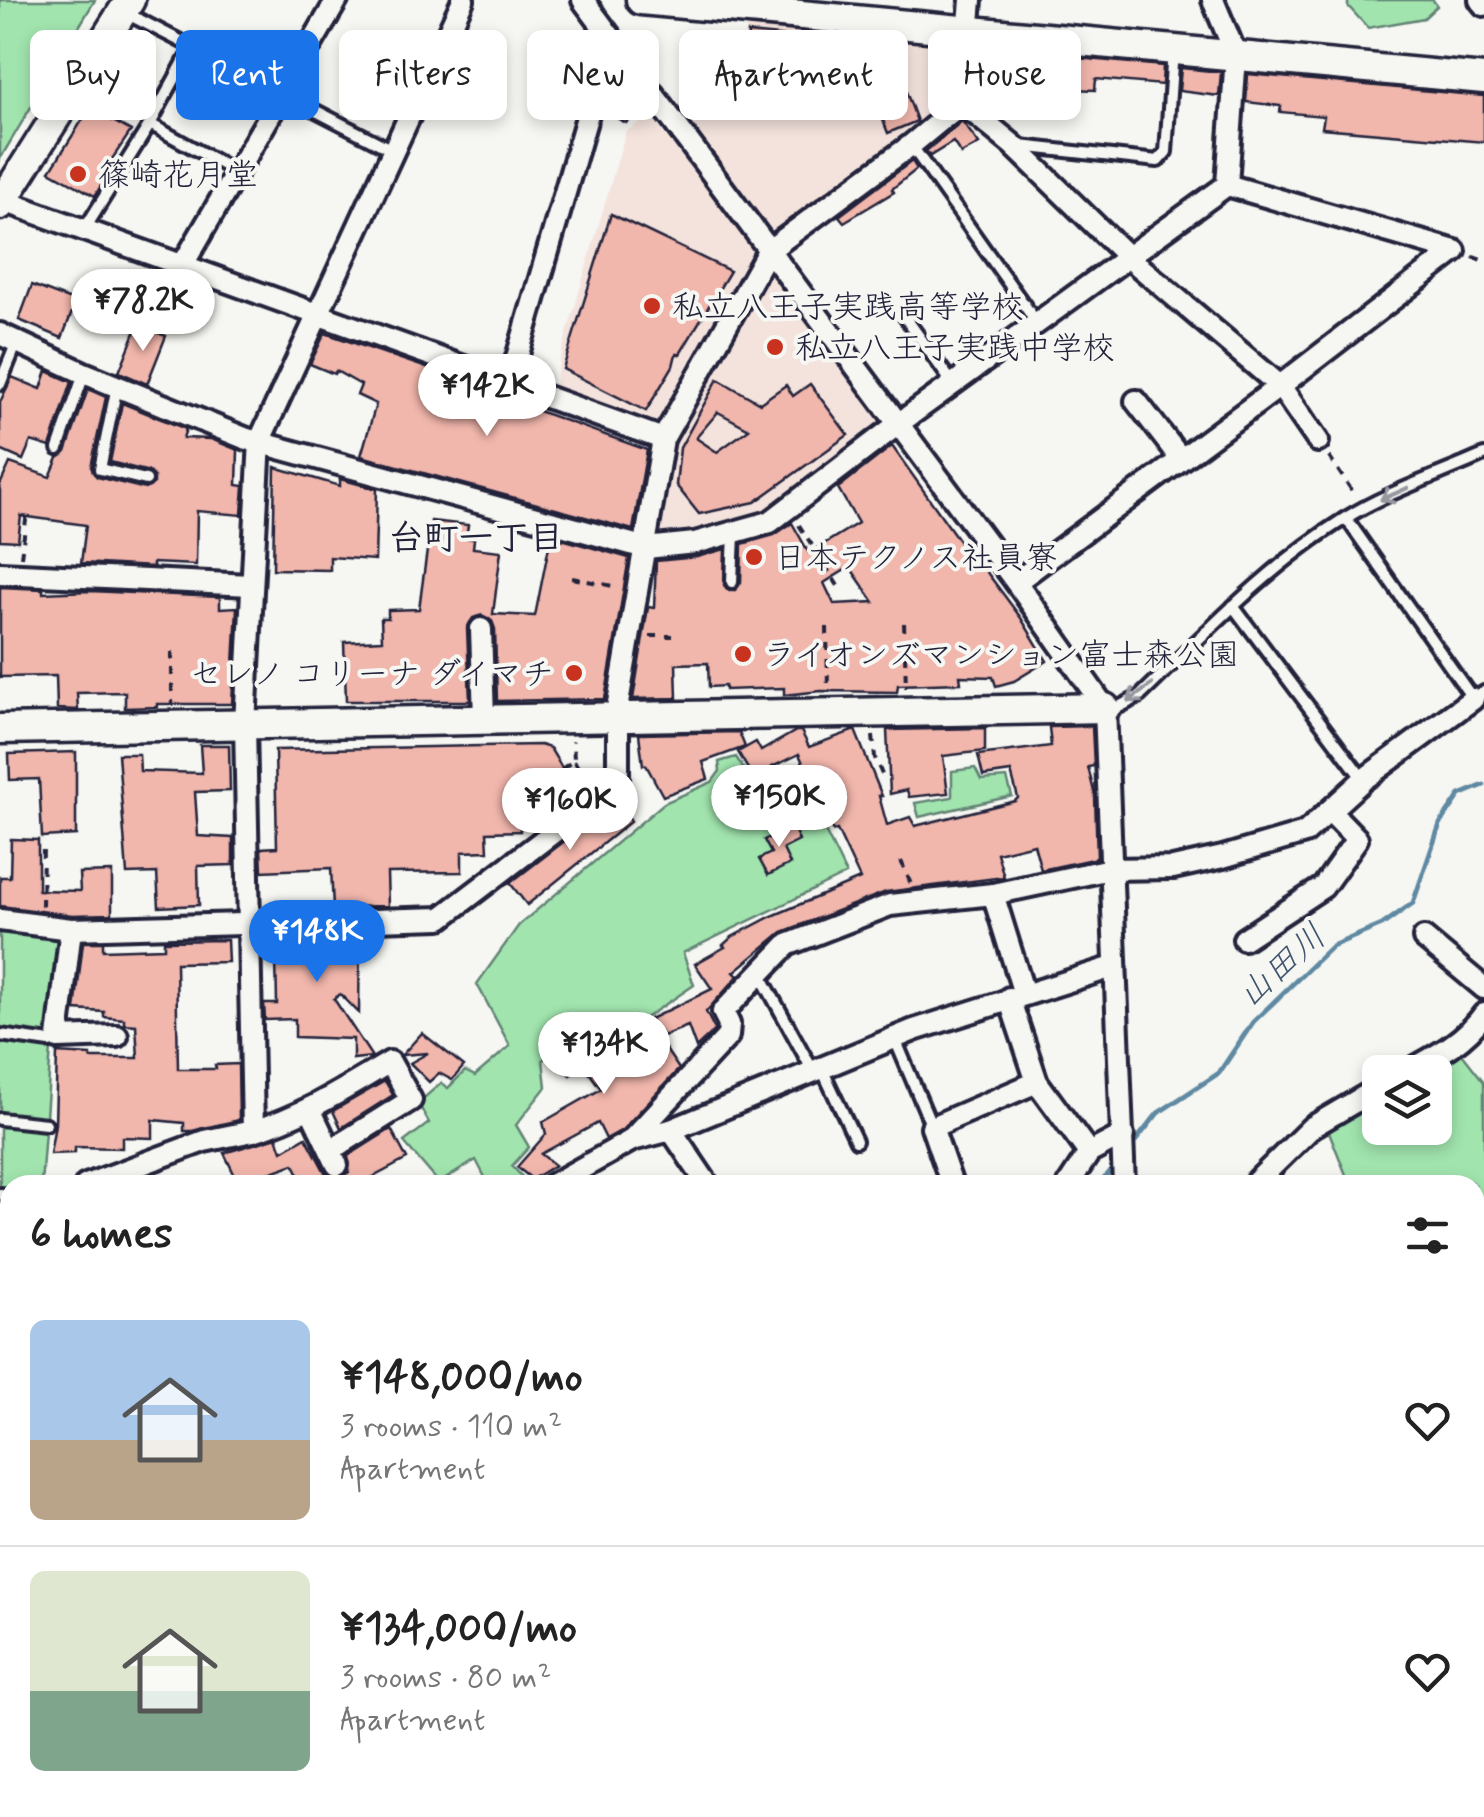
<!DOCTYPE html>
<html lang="en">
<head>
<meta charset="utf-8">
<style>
	:root { --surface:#fff; --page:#f6f6f6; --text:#222; --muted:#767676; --line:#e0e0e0; --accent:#1a73e8 }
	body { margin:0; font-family:Mynerve,"Klee One",sans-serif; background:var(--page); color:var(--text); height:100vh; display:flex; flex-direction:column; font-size:38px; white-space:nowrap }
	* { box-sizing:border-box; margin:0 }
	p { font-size:32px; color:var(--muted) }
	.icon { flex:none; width:55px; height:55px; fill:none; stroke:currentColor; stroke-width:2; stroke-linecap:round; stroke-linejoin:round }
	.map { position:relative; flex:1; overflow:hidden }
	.side { position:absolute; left:0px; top:1175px; width:1485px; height:642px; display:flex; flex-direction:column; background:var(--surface); border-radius:30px 30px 0 0; box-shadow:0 5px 15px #0003 }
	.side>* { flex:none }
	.guide { position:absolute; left:30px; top:30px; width:1425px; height:90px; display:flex; gap:20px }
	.controls { position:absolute; left:1362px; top:1055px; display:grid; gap:20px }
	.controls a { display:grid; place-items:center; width:90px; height:90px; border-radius:15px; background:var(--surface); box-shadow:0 5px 15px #0003; font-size:50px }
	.price { position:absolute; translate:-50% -85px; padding:0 22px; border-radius:35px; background:#fff; color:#222; font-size:32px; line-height:65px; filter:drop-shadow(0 2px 5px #0008) }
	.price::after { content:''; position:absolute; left:50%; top:60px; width:30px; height:22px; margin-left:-15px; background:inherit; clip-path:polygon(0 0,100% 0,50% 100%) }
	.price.current { background:var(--accent); color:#fff }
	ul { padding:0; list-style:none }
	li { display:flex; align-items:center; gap:30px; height:250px; padding:0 30px }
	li+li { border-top:2px solid var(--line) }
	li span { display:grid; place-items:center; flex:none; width:280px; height:200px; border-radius:15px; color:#555 }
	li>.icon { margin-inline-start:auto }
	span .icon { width:120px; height:120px; fill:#fffc; stroke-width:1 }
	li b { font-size:42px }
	h2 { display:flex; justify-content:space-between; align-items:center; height:120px; padding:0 30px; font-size:42px }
	.pill { padding:0 35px; border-radius:15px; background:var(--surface); box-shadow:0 5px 15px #0003; font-size:35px; line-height:90px }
	.pill.current { background:var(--accent); color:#fff }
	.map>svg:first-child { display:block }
	.built { fill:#f4e3dd }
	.green { fill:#a1e4ae; stroke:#628374; stroke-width:2.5 }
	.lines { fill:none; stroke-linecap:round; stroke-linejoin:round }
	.stream { stroke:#5e89a2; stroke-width:5 }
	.building { fill:#f1b6ac; stroke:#22223b; stroke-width:2.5; fill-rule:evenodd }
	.lane-casing { stroke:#22223b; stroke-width:18 }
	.street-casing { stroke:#22223b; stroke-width:28 }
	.secondary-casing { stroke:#22223b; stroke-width:35 }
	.path { stroke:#22223b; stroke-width:4; stroke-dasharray:8 8; stroke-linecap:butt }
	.lane { stroke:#f6f6f2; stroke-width:10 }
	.street { stroke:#f6f6f2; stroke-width:20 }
	.secondary { stroke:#f6f6f2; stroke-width:28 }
	.oneway { stroke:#9797a0 }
	.poi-dot { fill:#c8321e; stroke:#f6f6f2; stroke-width:4 }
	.labels { text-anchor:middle; stroke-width:8; stroke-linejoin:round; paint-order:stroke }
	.poi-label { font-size:32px; fill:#22223b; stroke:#f6f6f2; text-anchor:start }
	.neighbourhood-label { font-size:35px; font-weight:bold; fill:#22223b; stroke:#f6f6f2 }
	.water-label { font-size:35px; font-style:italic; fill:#40556f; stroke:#f6f6f2 }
</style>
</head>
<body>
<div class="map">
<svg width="1484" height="1817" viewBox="0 0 1484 1817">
	<rect width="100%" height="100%" fill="#f6f6f2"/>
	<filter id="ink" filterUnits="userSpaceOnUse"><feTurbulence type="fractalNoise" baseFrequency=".01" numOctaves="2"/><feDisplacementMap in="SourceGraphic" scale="20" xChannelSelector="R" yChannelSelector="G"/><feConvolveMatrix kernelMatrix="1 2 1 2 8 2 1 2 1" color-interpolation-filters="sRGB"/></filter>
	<g filter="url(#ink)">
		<!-- built -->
		<g class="built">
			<path d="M747,24l210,20 -4,52 -182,138 -87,-118 35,-56h22z"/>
			<path d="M651,117l107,134 -99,180 -105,-39 5,-31 67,-230z"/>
			<path d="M769,269l112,155 -114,89 -72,21 -38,3 14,-95z"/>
		</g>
		<!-- green -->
		<g class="green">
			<path d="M0,0h95l-95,159z"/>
			<path d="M1348,0h85l4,6 -13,12 -56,10 -20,-22z"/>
			<path d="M736,757l31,49 22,-10 -9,-20 14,-8 52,106 -163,79 11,32 -75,51 -41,-7 -35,31 3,27 -30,38 13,22 -17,19 17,18 -40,1 -13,-25 -37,23 -35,-41 25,-19 -11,-20 23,-20 7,5 17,-17 10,5 35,-30 -33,-62 42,-59 145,-122 48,-21 8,-11 -1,-9z"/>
			<path d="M975,768l6,12 26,-2 5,18 -93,21 -4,-14 37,-6v-26z"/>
			<path d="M0,920l71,9 -20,119 -10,137h-31v408l-10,1z"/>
			<path d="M1459,1050l25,32v422h-9v-319h-125l-24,-61 54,-30v34h55v-56h-17z"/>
			<path d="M235,1808h121l1,9h-122z"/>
		</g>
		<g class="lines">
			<!-- stream -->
			<g class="stream">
				<path d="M1130,1148l28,-35 61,-40 34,-51 79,-76 50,-21 31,-22 27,-79 20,-29 24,-10"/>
				<path d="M1099,1185l17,-21"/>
				<path d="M0,1612l10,-2"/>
			</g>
		</g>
		<!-- building -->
		<g class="building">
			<path d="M748,33l144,14 -4,36 13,-5 16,43 -29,12 -22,-56 -121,-12z"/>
			<path d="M980,49l183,17 -1,19 -66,-6 -1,11 -73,-3 1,-13 -31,-7 -1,10h-13z"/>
			<path d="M1181,68l40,4 -2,24 -40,-5z"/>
			<path d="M618,69l27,37 -19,17 -13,-7 -1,-9 -7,-3z"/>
			<path d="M114,70l15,8 -25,38 27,15 -29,43 4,3 -11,19 -45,-25z"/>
			<path d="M1248,74l236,22v46l-162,-14 2,-12 -44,-4 1,-6 -35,-4z"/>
			<path d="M962,121l17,23 -18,10 -8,-12 -23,14 -4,-5z"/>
			<path d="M912,161l5,8 -25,20 2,3 -50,30 -5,-6z"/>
			<path d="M611,214l119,57 -50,83h-4l-3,12 -27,45 -83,-42z"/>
			<path d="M32,285l44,17 -14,36 -43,-18z"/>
			<path d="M138,325l28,11 -19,48 -28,-12z"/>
			<path d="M325,333l102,35 7,4 -2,4 24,11 51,15 1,-2 139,50 -14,80 -272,-74 15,-52 -19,-9 4,-10 -25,-14 -2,3 -24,-10z"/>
			<path d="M47,371l25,11 -22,65 -19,-6 -8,19 -23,-10v-48l12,-25 29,12z"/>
			<path d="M718,379l42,24 26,-18 7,11 17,-12 38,51 -93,67 -56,12 -23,-29 4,-37zM718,412l31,17 -32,23 -21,-14z"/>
			<path d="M88,389l18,8 -15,70 6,10 48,12 9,-6v-6l-5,-5 -39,-10 12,-59 64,26 -3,9 28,1 27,11 -1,35 7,1 -2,29 -45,-4 -1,54 -43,-2v4l-72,-4 5,-38 -65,-9 -3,25 -18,-1v-55l10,-22 40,14 8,-19 8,-6z"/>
			<path d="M892,446l70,99 3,-2 56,75 26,43 -33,20 -18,5 -3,-9 -33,-1 1,7 -63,2 -1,7 -76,-1 -37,4v-7l-59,2v-4l-16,1 -1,-24 -32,1 1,34 -44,1 15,-92 6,1 2,-47 41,-4 28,-8 -1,36 4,5h7l6,-8 1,-38 32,-9 18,-12 17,30 49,-30 -20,-35zM850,567l24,35 -40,2 -10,-21z"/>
			<path d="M275,467l65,19v-7l37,10 -2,71 -45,-3v13l-57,-1z"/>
			<path d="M431,521l37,4 -2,13 8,1 -1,9 28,3 -8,63 42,2 16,-80 78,22 -24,141 -108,2 -2,-72 -3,-8 -10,-6 -9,3 -6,10 3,73h-124l-2,-59 38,-2 -1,-22h7v-8l31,-1z"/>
			<path d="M0,587l43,2v4l47,-2 130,6v11l17,-1 -5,97h-75v3l-32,1v-16l-48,1 1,17 -21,-1 -1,-33 -56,1z"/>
			<path d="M1092,726l2,40 -6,1 7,29 2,62 -56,12 -7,-26 -37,9 7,24 -118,15 -104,40 -48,40 4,4 -32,36 9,18 -19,18 -8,-22 -25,10 -13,-17 62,-30 -17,-25 30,-17 -2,-2 9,-8 38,-20 90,-38 -23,-49 -4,1 -34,-77 -27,13 13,27 -17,7 -12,-27 -4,2 -14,-24 18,-10 5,9 35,-20h5l8,16 46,-17 27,66h-3l8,29 23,-8 5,9 100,-25 3,-3 -7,-26 -28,4 -5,-21 73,-9 -2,-19z"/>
			<path d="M985,728v23l-42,5 5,37 -39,4 -2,-7 -17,4 -3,-64z"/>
			<path d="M739,732l6,15 -42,15 5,17 -45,17 -17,-31h-3l-4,-31z"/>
			<path d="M200,745h29l1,46 -35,1 3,44 35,2v27l-35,1 1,39 -40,2 -2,-34 -30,1 -9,-120h21l1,17 62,2z"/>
			<path d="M540,745l10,3 12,20 -5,16 -10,10h-28l1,37 -33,1 1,19 -26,1v20l-75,1 1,33 -55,1 -2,-39 -69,3 -1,-23 16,-1 -2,-97z"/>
			<path d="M76,752v83l-34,2 -3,-58 -29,1 -1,-26z"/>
			<path d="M618,800l13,21 -104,84 -17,-22z"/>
			<path d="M793,826l6,15 -16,8 7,15 -22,11 -9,-16 12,-6 -7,-13z"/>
			<path d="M11,839l27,1v50l42,1 -1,-18 33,-1v42l-40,1 -72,-9v-29h10z"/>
			<path d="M360,934l-1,79 -19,-19 -6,5 38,58 -19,2v-20l-58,-2v-18l-30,1 -1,-16h13l-1,-49 -13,1v-19z"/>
			<path d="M227,940l1,22 -52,1 2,106h38l-1,-4 23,-1 1,56 -47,11h-8v-8l-31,-3v18l-31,-1v11l-47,-1v6l-25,1 5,-30 2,-71 34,2v3h47l-2,-33 -12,-1v-5l-20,-2v-5l-29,-2 8,-68h20v8l61,-2v-7z"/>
			<path d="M422,1033l42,33 -12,14 -13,-7 -10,9 -19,-19 18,-10 -26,2z"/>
			<path d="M577,1041l23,24 30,-19 6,10 24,-15 19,28 -57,61 -16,9 -8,-16 -57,31 14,11 -23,14 -15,-12 29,-33 -3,-12 58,-33 -18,-25 -13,11 -14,-15z"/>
			<path d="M385,1081l8,14 -52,33 -8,-17z"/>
			<path d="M391,1129l16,30 -49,26h-54l-10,-21 -55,20 -15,-31 53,-16 5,14 24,-14 19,35 12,7 12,-7 -1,-16z"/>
		</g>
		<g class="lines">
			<defs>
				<g id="lane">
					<path d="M126,13l266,137"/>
					<path d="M192,47l-42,77 86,48"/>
					<path d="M911,145l126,178"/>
					<path d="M1020,146l138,15 8,-9 7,-102"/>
					<path d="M84,230l66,-106"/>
					<path d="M902,313l51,71"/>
					<path d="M0,384l17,-42"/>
					<path d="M117,386l-17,83 46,11"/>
					<path d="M58,449l26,-75"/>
					<path d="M1346,518l127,181 11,-7"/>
					<path d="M732,582l2,-49"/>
					<path d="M1233,606l130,173"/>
					<path d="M1109,708l6,1 25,-13c65,-62 127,-129 204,-177 43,-27 93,-43 140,-64"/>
					<path d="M760,974l53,97"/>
					<path d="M0,1035l50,7"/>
					<path d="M895,1039l37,88"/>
					<path d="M822,1069l34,72"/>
					<path d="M0,1119l46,5"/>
					<path d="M0,1194l10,1"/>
					<path d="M0,1364l10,16"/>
					<path d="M0,1395l6,-3 4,-10"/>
					<path d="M0,1549l10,1"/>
					<path d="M0,1681h10"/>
					<path d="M101,1808v9"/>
					<path d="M220,1808l1,9"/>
					<path d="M576,1808l7,9"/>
					<path d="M1113,1808l2,9"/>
					<path d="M1208,1808l2,9"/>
					<path d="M737,1817l11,-9"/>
				</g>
				<g id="street">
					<path d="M583,0l433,582 89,126 19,477"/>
					<path d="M1213,0l23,55 -9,130"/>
					<path d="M1480,0l4,5"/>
					<path d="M962,103l51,42 115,112 152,129 38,55"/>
					<path d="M4,201l659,238"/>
					<path d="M182,266l155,-266"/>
					<path d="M0,334l84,39 163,66 399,109 49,-5 75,-21 128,-98 329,-239"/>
					<path d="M509,385l101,-347"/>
					<path d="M1136,401l45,58"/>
					<path d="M0,573l251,12"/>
					<path d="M1016,582l264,-196 175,-135 -228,-66"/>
					<path d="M481,629l3,89"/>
					<path d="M0,920l71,9 370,-11 177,-135v-80l45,-264 105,-188 143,-106 51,-42 9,-103"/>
					<path d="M71,929l-13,109 59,-2"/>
					<path d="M1424,938l60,50"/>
					<path d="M1244,939l79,-52 34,-48 -27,-28"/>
					<path d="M1024,994l-31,-100 117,-25 63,-1 50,-11 82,-24 58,-53 110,-81"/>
					<path d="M1009,998l28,84 52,71"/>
					<path d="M1407,1072c29,-16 57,-30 77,-58"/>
					<path d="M310,1109l27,56"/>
					<path d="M671,1130l37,55"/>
					<path d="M253,1131c50,-15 93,-43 137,-69l21,38 -80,50"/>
					<path d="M633,1138l95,-102 1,-12 -6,-12 64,-67 103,-40 103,-11"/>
					<path d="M86,1185l118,-44 49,-10 -8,-407 15,-284 203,-440"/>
					<path d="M552,1185l80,-45 39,-10 243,-100 199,-63"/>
					<path d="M952,1185l-20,-58 105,-45"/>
					<path d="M1068,1185l21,-32 34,-18"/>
					<path d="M1253,1185l59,-58 68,-40"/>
					<path d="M0,1482l10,-2"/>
					<path d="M1475,1666l9,-5"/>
					<path d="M1475,1738l9,39"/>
					<path d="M1315,1808l2,9"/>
					<path d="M1393,1808l2,9"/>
					<path d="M549,1817l12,-9"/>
					<path d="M827,1817l4,-9"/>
					<path d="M1078,1817l16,-9"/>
				</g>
				<g id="secondary">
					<path d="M641,0l843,79"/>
					<path d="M0,205l130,-205"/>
					<path d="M0,729l1105,-21"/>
				</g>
			</defs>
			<!-- lane casing -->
			<use href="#lane" class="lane-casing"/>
			<!-- street casing -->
			<use href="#street" class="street-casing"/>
			<!-- secondary casing -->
			<use href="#secondary" class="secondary-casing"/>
			<!-- path -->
			<g class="path">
				<path d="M1473,257l11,4"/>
				<path d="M1329,457l26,38"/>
				<path d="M799,525l43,67"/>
				<path d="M21,557l6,-44"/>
				<path d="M572,578l46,9"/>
				<path d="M904,623l2,65"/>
				<path d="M827,627l1,66"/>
				<path d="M650,636h23"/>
				<path d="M172,652v54"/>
				<path d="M873,736l2,22 8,19"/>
				<path d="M563,768l11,-8 -1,-19"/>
				<path d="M520,808l30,-8 32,-25 -8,-15"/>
				<path d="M901,861l10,23"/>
				<path d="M42,906l1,-59"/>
				<path d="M1469,1185l2,-4"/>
				<path d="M1475,1263l9,10"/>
				<path d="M1475,1391l9,5"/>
				<path d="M1475,1471l9,-6"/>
				<path d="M1475,1509l9,17"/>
			</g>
			<!-- lane -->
			<use href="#lane" class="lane"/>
			<!-- street -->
			<use href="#street" class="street"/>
			<!-- secondary -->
			<use href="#secondary" class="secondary"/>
		</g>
		<!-- one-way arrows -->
		<defs><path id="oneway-shaft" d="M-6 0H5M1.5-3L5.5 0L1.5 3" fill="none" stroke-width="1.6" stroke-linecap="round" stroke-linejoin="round" transform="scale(2.5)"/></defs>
		<g class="oneway">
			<use href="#oneway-shaft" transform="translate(1394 494) rotate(156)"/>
			<use href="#oneway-shaft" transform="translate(1140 693) rotate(144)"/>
		</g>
	</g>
	<!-- markers -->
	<g class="poi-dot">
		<circle cx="78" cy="174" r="10"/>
		<circle cx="652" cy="306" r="10"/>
		<circle cx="775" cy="347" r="10"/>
		<circle cx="754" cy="557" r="10"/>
		<circle cx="743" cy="654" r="10"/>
		<circle cx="574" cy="673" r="10"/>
	</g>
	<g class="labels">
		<!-- poi labels -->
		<g class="poi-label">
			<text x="98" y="185">篠崎花月堂</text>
			<text x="672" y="317">私立八王子実践高等学校</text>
			<text x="795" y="358">私立八王子実践中学校</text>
			<text x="774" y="568">日本テクノス社員寮</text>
			<text x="763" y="665">ライオンズマンション富士森公園</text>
			<text x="554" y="684" text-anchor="end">セレノ コリーナ ダイマチ</text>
		</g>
		<!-- neighbourhood labels -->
		<g class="neighbourhood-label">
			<text x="476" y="549">台町一丁目</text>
		</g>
		<!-- water labels -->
		<g class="water-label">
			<text transform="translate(1281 965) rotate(-42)" y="12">山田川</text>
		</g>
	</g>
</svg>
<div class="controls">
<a><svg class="icon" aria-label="layers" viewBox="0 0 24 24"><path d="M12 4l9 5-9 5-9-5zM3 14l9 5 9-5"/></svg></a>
</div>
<b class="price" style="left:143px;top:354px">¥78.2K</b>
<b class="price" style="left:487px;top:439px">¥142K</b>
<b class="price" style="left:779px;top:850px">¥150K</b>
<b class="price" style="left:570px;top:853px">¥160K</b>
<b class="price current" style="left:317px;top:985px">¥148K</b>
<b class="price" style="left:604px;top:1097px">¥134K</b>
<div class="guide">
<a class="pill">Buy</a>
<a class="pill current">Rent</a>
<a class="pill">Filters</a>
<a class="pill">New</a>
<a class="pill">Apartment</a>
<a class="pill">House</a>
</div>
<section class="side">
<h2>6 homes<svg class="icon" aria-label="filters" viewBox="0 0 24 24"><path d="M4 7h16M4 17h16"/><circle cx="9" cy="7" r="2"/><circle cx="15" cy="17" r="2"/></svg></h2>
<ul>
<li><span style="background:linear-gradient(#a9c7e8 60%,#b9a48a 0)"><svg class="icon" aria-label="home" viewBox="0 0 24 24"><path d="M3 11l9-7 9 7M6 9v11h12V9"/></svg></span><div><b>¥148,000/mo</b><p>3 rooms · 110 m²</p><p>Apartment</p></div><svg class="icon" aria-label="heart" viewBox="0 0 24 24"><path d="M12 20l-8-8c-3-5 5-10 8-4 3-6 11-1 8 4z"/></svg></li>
<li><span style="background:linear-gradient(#dfe7d0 60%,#7fa58c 0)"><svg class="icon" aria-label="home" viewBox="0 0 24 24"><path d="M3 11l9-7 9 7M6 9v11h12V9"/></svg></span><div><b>¥134,000/mo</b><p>3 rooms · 80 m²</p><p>Apartment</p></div><svg class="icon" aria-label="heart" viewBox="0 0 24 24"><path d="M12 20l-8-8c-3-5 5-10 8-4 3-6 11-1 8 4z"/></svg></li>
</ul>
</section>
</div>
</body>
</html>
